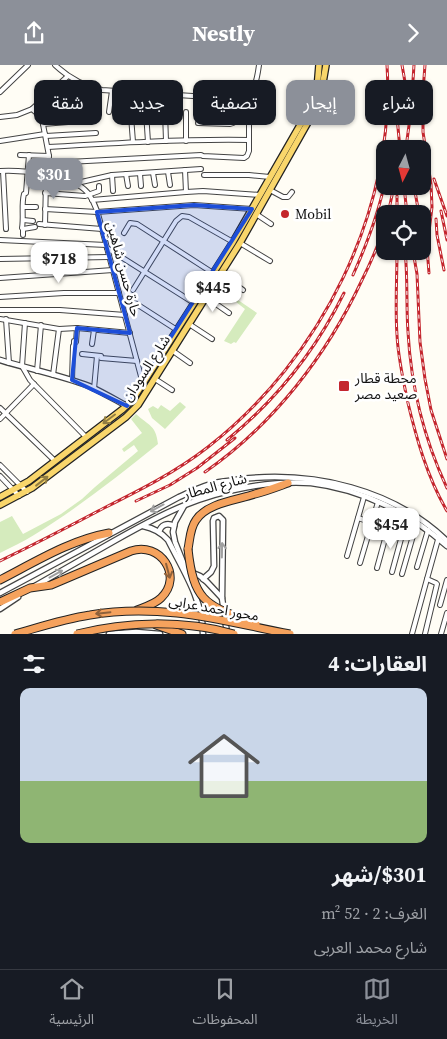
<!DOCTYPE html>
<html lang="ar">
<head>
<meta charset="utf-8">
<style>
	:root { --surface:#171b24; --page:#20242c; --text:#f1f3f6; --muted:#9ea1a6; --line:#363941; --accent:#8c9099 }
	body { margin:0; font-family:"Source Serif 4","Noto Sans Arabic",serif; background:var(--page); color:var(--text); direction:rtl; height:100vh; display:flex; flex-direction:column; font-size:19px; white-space:nowrap }
	* { box-sizing:border-box; margin:0 }
	p { font-size:16px; color:var(--muted) }
	.icon { flex:none; width:28px; height:28px; fill:none; stroke:currentColor; stroke-width:2; stroke-linecap:round; stroke-linejoin:round }
	.map { position:relative; height:569px; overflow:hidden; direction:ltr }
	.side { display:flex; flex-direction:column; background:var(--surface); flex:1 }
	.side>* { flex:none }
	.hud { position:absolute; left:15px; top:15px; width:418px; height:45px; direction:rtl; display:flex; gap:10px }
	.needle { width:32px; rotate:186deg }
	.controls { position:absolute; left:376px; top:75px; display:grid; gap:10px }
	.controls a { display:grid; place-items:center; width:55px; height:55px; border-radius:10px; background:var(--surface); box-shadow:0 1px 4px #0004; font-size:25px }
	.price { position:absolute; translate:-50% -42px; padding:0 11px; border-radius:10px; background:#fff; color:#222; font-size:16px; line-height:32px; filter:drop-shadow(0 1px 2px #0008) }
	.price::after { content:''; position:absolute; left:50%; top:30px; width:15px; height:11px; margin-left:-8px; background:inherit; clip-path:polygon(0 0,100% 0,50% 100%) }
	.price.current { background:var(--accent); color:#fff }
	ul { padding:0; list-style:none }
	li { display:grid; align-content:center; gap:10px; height:265px; padding:0 20px }
	li span { display:grid; place-items:center; height:155px; border-radius:10px; color:#555 }
	li>.icon { margin-inline-start:auto }
	span .icon { width:90px; height:90px; fill:#fffc; stroke-width:1 }
	li b { font-size:21px }
	h2 { display:flex; justify-content:space-between; align-items:center; height:60px; padding:0 20px; font-size:21px }
	.tag { padding:0 18px; border-radius:10px; background:var(--surface); box-shadow:0 1px 4px #0004; font-size:18px; line-height:45px }
	.tag.current { background:var(--accent); color:#fff }
	header { display:flex; justify-content:space-between; align-items:center; height:65px; padding:0 20px; background:var(--accent); color:#fff; font-size:22px; font-weight:700 }
	.menu { display:flex; justify-content:space-around; align-items:center; height:70px; border-top:1px solid var(--line); background:var(--surface); font-size:14px; color:var(--muted) }
	.menu a { display:grid; justify-items:center; gap:2px }
	.menu .current { color:var(--accent) }
	.map>svg:first-child { display:block }
	.green { fill:#d5ebbd }
	.lines { fill:none; stroke-linecap:round; stroke-linejoin:round }
	.minor-casing { stroke:#444; stroke-width:6 }
	.tertiary-casing { stroke:#444; stroke-width:7 }
	.primary-casing { stroke:#222; stroke-width:8 }
	.motorway-casing { stroke:#222; stroke-width:9 }
	.minor { stroke:#fff; stroke-width:4 }
	.tertiary { stroke:#fff; stroke-width:4.5 }
	.primary { stroke:#f9d66b; stroke-width:5.5 }
	.motorway { stroke:#f5a25d; stroke-width:7 }
	.rail-casing { stroke:#c4262e; stroke-width:3 }
	.rail { stroke:#fff; stroke-width:1; stroke-dasharray:4; stroke-linecap:butt }
	.motorway-bridge-casing { stroke:#222; stroke-width:9; stroke-linecap:butt }
	.motorway-bridge { stroke:#f5a25d; stroke-width:7 }
	.oneway { stroke:#917d42 }
	.oneway2 { stroke:#a0a0a0 }
	.oneway3 { stroke:#8e613b }
	.marked { fill:#1d4ed8; fill-opacity:0.2; stroke:#1d4ed8; stroke-width:4; stroke-linejoin:round }
	.poi-dot { fill:#c4262e; stroke:#fff; stroke-width:2 }
	.labels { text-anchor:middle; stroke-width:5; stroke-linejoin:round; paint-order:stroke }
	.poi-label { font-size:14px; fill:#111; stroke:#fff; text-anchor:start }
	.street-label { font-size:14px; fill:#111; stroke:#fff }
</style>
</head>
<body>
<header><svg class="icon" aria-label="forward" viewBox="0 0 24 24"><path d="M9 5l7 7-7 7"/></svg>Nestly<svg class="icon" aria-label="share" viewBox="0 0 24 24"><path d="M12 15V3M7 8l5-5 5 5M5 13v7h14v-7"/></svg></header>
<div class="map">
<svg width="447" height="569" viewBox="0 0 447 569">
	<rect width="100%" height="100%" fill="#fffdf5"/>
	<!-- green -->
	<g class="green">
		<path d="M238,235l19,13 -21,30 -2,-1 -3,2 -7,-3 21,-32 -9,-7z"/>
		<path d="M180,337l6,5 -21,22 -13,-11 -4,-9 5,-3 5,3 3,-4 9,6z"/>
		<path d="M136,349c13,12 20,11 22,30 -40,32 -80,64 -124,91 -11,7 -23,12 -34,18v-31l12,-6 11,18 38,-20 21,-15 13,-12 43,-36 -4,-6 -10,7 -2,-3 20,-16 -11,-14z"/>
	</g>
	<g class="lines">
		<defs>
			<g id="minor">
				<path d="M55,0c14,13 28,21 47,25l136,9c17,-4 19,-19 21,-34"/>
				<path d="M0,27l28,-27"/>
				<path d="M32,44l8,7 2,3 7,37 -3,25 -1,44"/>
				<path d="M109,47l3,-21"/>
				<path d="M146,47l2,30"/>
				<path d="M165,47l1,29"/>
				<path d="M220,50l14,1"/>
				<path d="M131,51l2,26"/>
				<path d="M0,52l17,-2 15,-6 36,-33"/>
				<path d="M198,58l32,1 3,-1 1,-3v-21"/>
				<path d="M43,59l50,-4"/>
				<path d="M46,71l50,-3"/>
				<path d="M0,76l45,-7"/>
				<path d="M186,76v-29"/>
				<path d="M48,82c67,-4 134,-8 201,-7"/>
				<path d="M20,90l29,1"/>
				<path d="M49,98l152,-8 2,1 41,2 3,-2 2,-5v-57"/>
				<path d="M185,105l1,22"/>
				<path d="M0,106c24,-1 72,3 88,22 8,11 11,24 14,36l41,155"/>
				<path d="M3,106l3,58"/>
				<path d="M168,107l2,13"/>
				<path d="M153,108l2,12"/>
				<path d="M126,109l2,12"/>
				<path d="M140,109l1,12"/>
				<path d="M112,110l1,16"/>
				<path d="M204,110h45l21,2"/>
				<path d="M77,118l35,-8 89,-6"/>
				<path d="M270,125l13,7h5l4,-5"/>
				<path d="M45,128l40,3 14,-5v-5"/>
				<path d="M92,135l94,-8 17,-1 57,4"/>
				<path d="M23,142h13"/>
				<path d="M45,144l52,3 97,-7 58,4"/>
				<path d="M256,149l15,10"/>
				<path d="M23,155l10,1"/>
				<path d="M39,159l63,5"/>
				<path d="M23,164l12,-2"/>
				<path d="M124,168l6,-10 7,1 76,49"/>
				<path d="M23,170v-6l-1,-1c2,-12 -1,-23 2,-34l2,-1 3,-38"/>
				<path d="M0,175l106,5"/>
				<path d="M240,178l30,18"/>
				<path d="M107,183l87,55"/>
				<path d="M0,194l109,-2"/>
				<path d="M221,209l22,16"/>
				<path d="M0,213l113,-8"/>
				<path d="M133,225l43,-69 6,-5 7,1 44,25"/>
				<path d="M0,232l64,-4h55"/>
				<path d="M206,232l23,16"/>
				<path d="M135,238l42,27"/>
				<path d="M0,245h60l65,5"/>
				<path d="M0,254l59,10 18,-1 53,5"/>
				<path d="M6,254l3,44"/>
				<path d="M25,258l-3,43 8,14 56,57"/>
				<path d="M189,259l23,15"/>
				<path d="M92,279l2,-14"/>
				<path d="M173,286l17,12"/>
				<path d="M82,289l19,2v2l36,3"/>
				<path d="M37,306l4,-46"/>
				<path d="M53,310l6,-46"/>
				<path d="M155,314l17,11"/>
				<path d="M72,315l1,-34h1v-5l2,1 1,-14"/>
				<path d="M94,324l3,-33"/>
				<path d="M0,343l55,53"/>
				<path d="M0,354l34,-35"/>
				<path d="M0,400l27,27"/>
				<path d="M0,411l19,20"/>
				<path d="M358,453l45,15"/>
				<path d="M347,491l17,-59"/>
				<path d="M360,498l18,-61"/>
				<path d="M417,502l11,-37"/>
				<path d="M377,503l11,-40"/>
				<path d="M392,507l15,-55"/>
				<path d="M402,509l15,-52"/>
				<path d="M440,540l7,-25"/>
				<path d="M412,569l15,-55"/>
				<path d="M425,569l12,-50 -1,-1 -9,-4 12,-43"/>
				<path d="M441,569l6,-21"/>
			</g>
			<g id="tertiary">
				<path d="M0,295c29,9 60,15 89,26 13,6 25,13 38,20"/>
				<path d="M184,441l-9,16 -2,10 2,10 8,20 5,9 12,5 7,6 15,16 5,35"/>
				<path d="M143,461c10,2 18,6 25,14 15,30 35,60 35,94"/>
				<path d="M159,467c2,-7 8,-10 15,-6"/>
				<path d="M203,514l8,-7 3,-6 -1,-45 1,-3 5,-2 4,4 -1,78"/>
				<path d="M35,521c26,-15 53,-30 79,-45 23,-13 46,-26 71,-36 36,-15 87,-25 126,-22 50,6 99,30 136,63"/>
				<path d="M0,528l179,-96c12,-5 23,-11 36,-14 8,-2 17,-2 26,-4 73,-8 152,10 206,62"/>
				<path d="M0,544l18,-12"/>
				<path d="M109,569l27,-2 24,2"/>
			</g>
			<g id="primary">
				<path d="M0,432l29,-16 94,-72 10,-10 100,-157 78,-136 6,-17 2,-24"/>
				<path d="M0,440l32,-17 94,-71 12,-12 102,-162 71,-126 10,-23 5,-29"/>
			</g>
			<g id="motorway">
				<path d="M188,484c2,-10 2,-21 8,-29 11,-17 41,-20 59,-26 12,-3 22,-7 33,-11"/>
				<path d="M0,515c35,-18 70,-40 109,-47"/>
				<path d="M0,537l30,-14 21,-3 80,-34c29,-10 53,25 30,47 -6,6 -16,9 -24,12"/>
				<path d="M156,560l26,9"/>
			</g>
		</defs>
		<!-- minor casing -->
		<use href="#minor" class="minor-casing"/>
		<!-- tertiary casing -->
		<use href="#tertiary" class="tertiary-casing"/>
		<!-- primary casing -->
		<use href="#primary" class="primary-casing"/>
		<!-- motorway casing -->
		<use href="#motorway" class="motorway-casing"/>
		<!-- minor -->
		<use href="#minor" class="minor"/>
		<!-- tertiary -->
		<use href="#tertiary" class="tertiary"/>
		<!-- primary -->
		<use href="#primary" class="primary"/>
		<!-- motorway -->
		<use href="#motorway" class="motorway"/>
		<defs>
			<g id="rail">
				<path d="M402,0l6,34"/>
				<path d="M425,0l-2,26v41l8,52 1,23 -5,41 2,25"/>
				<path d="M394,20l6,64"/>
				<path d="M408,84l-1,-9 4,-29 3,-46"/>
				<path d="M434,114l13,37"/>
				<path d="M404,121l3,28"/>
				<path d="M414,121l5,28"/>
				<path d="M441,146l6,29"/>
				<path d="M388,149l6,-28"/>
				<path d="M397,149v-18"/>
				<path d="M436,154l1,16 7,35"/>
				<path d="M397,186c0,28 -2,56 0,84 1,22 6,43 10,64 9,38 20,78 40,112"/>
				<path d="M405,186c3,27 1,54 3,81 3,54 16,107 39,156"/>
				<path d="M413,186l4,23 3,68 5,37 6,31 16,49"/>
				<path d="M353,210c13,-29 26,-63 32,-94"/>
				<path d="M227,375c49,-40 89,-90 117,-147"/>
				<path d="M205,407c68,-47 122,-117 157,-192 9,-18 17,-36 23,-56"/>
				<path d="M136,436l34,-16 27,-17 38,-30"/>
				<path d="M0,496c35,-17 70,-35 104,-53 36,-18 72,-36 104,-61 113,-88 188,-237 179,-382"/>
			</g>
		</defs>
		<!-- rail casing -->
		<use href="#rail" class="rail-casing"/>
		<!-- rail -->
		<use href="#rail" class="rail"/>
		<defs>
			<g id="motorway-bridge">
				<path d="M188,484c6,56 20,56 68,75"/>
				<path d="M15,569c25,-7 49,-15 75,-19 28,-5 58,-5 87,-2 38,4 75,14 113,21"/>
				<path d="M77,569c50,-13 107,-14 157,0"/>
			</g>
		</defs>
		<!-- motorway-bridge casing -->
		<use href="#motorway-bridge" class="motorway-bridge-casing"/>
		<!-- motorway-bridge -->
		<use href="#motorway-bridge" class="motorway-bridge"/>
	</g>
	<!-- one-way arrows -->
	<defs><path id="oneway-shaft" d="M-6 0H5M1.5-3L5.5 0L1.5 3" fill="none" stroke-width="1.6" stroke-linecap="round" stroke-linejoin="round" transform="scale(1.25)"/></defs>
	<g class="oneway">
		<use href="#oneway-shaft" transform="translate(109 354) rotate(143)"/>
		<use href="#oneway-shaft" transform="translate(42 416) rotate(-38)"/>
	</g>
	<g class="oneway2">
		<use href="#oneway-shaft" transform="translate(157 443) rotate(152)"/>
		<use href="#oneway-shaft" transform="translate(222 485) rotate(-89)"/>
		<use href="#oneway-shaft" transform="translate(56 509) rotate(-29)"/>
	</g>
	<g class="oneway3">
		<use href="#oneway-shaft" transform="translate(168 506) rotate(75)"/>
		<use href="#oneway-shaft" transform="translate(103 548) rotate(174)"/>
	</g>
	<!-- marked area -->
	<path class="marked" d="M194,140l58,4 -125,197 -55,-26 5,-52 53,5 -33,-121z"/>
	<!-- markers -->
	<g class="poi-dot">
		<circle cx="285" cy="149" r="5"/>
		<rect x="338" y="315" width="12" height="12" rx="2.5"/>
	</g>
	<g class="labels">
		<!-- poi labels -->
		<g class="poi-label">
			<text x="295" y="154">Mobil</text>
			<text x="355" y="318">محطة قطار<tspan x="355" dy="16">صعيد مصر</tspan></text>
		</g>
		<!-- street labels -->
		<g class="street-label">
			<text transform="translate(124 204) rotate(75)" y="5">حارة حسن شاهين</text>
			<text transform="translate(146 303) rotate(-57)" y="5">شارع السودان</text>
			<text transform="translate(215 421) rotate(-15)" y="5">شارع المطار</text>
			<text transform="translate(214 543) rotate(10)" y="5">محور احمد عرابى</text>
		</g>
	</g>
</svg>
<div class="controls">
<a><svg class="needle" viewBox="-14 -14 28 28"><path d="M0-13l5 13h-10z" fill="#e53935"/><path d="M0 13l5-13h-10z" fill="#9ea1a6"/></svg></a>
<a><svg class="icon" aria-label="locate" viewBox="0 0 24 24"><circle cx="12" cy="12" r="6"/><path d="M12 2v4M12 18v4M2 12h4M18 12h4"/></svg></a>
</div>
<b class="price current" style="left:54px;top:135px">$301</b>
<b class="price" style="left:59px;top:219px">$718</b>
<b class="price" style="left:213px;top:248px">$445</b>
<b class="price" style="left:391px;top:485px">$454</b>
<div class="hud">
<a class="tag">شراء</a>
<a class="tag current">إيجار</a>
<a class="tag">تصفية</a>
<a class="tag">جديد</a>
<a class="tag">شقة</a>
</div>
</div>
<section class="side">
<h2>العقارات: 4<svg class="icon" aria-label="filters" viewBox="0 0 24 24"><path d="M4 7h16M4 17h16"/><circle cx="9" cy="7" r="2"/><circle cx="15" cy="17" r="2"/></svg></h2>
<ul>
<li><span style="background:linear-gradient(#c9d6e8 60%,#8fb573 0)"><svg class="icon" aria-label="home" viewBox="0 0 24 24"><path d="M3 11l9-7 9 7M6 9v11h12V9"/></svg></span><div><b>$301/شهر</b><p>الغرف: 2 · 52 m²</p><p>شارع محمد العربى</p></div></li>
</ul>
</section>
<nav class="menu">
<a class="current"><svg class="icon" aria-label="map" viewBox="0 0 24 24"><path d="M3 6l6-2 6 2 6-2v14l-6 2-6-2-6 2zM9 4v14M15 6v14"/></svg>الخريطة</a>
<a><svg class="icon" aria-label="saved" viewBox="0 0 24 24"><path d="M7 4h10v16l-5-4-5 4z"/></svg>المحفوظات</a>
<a><svg class="icon" aria-label="home" viewBox="0 0 24 24"><path d="M3 11l9-7 9 7M6 9v11h12V9"/></svg>الرئيسية</a>
</nav>
</body>
</html>
